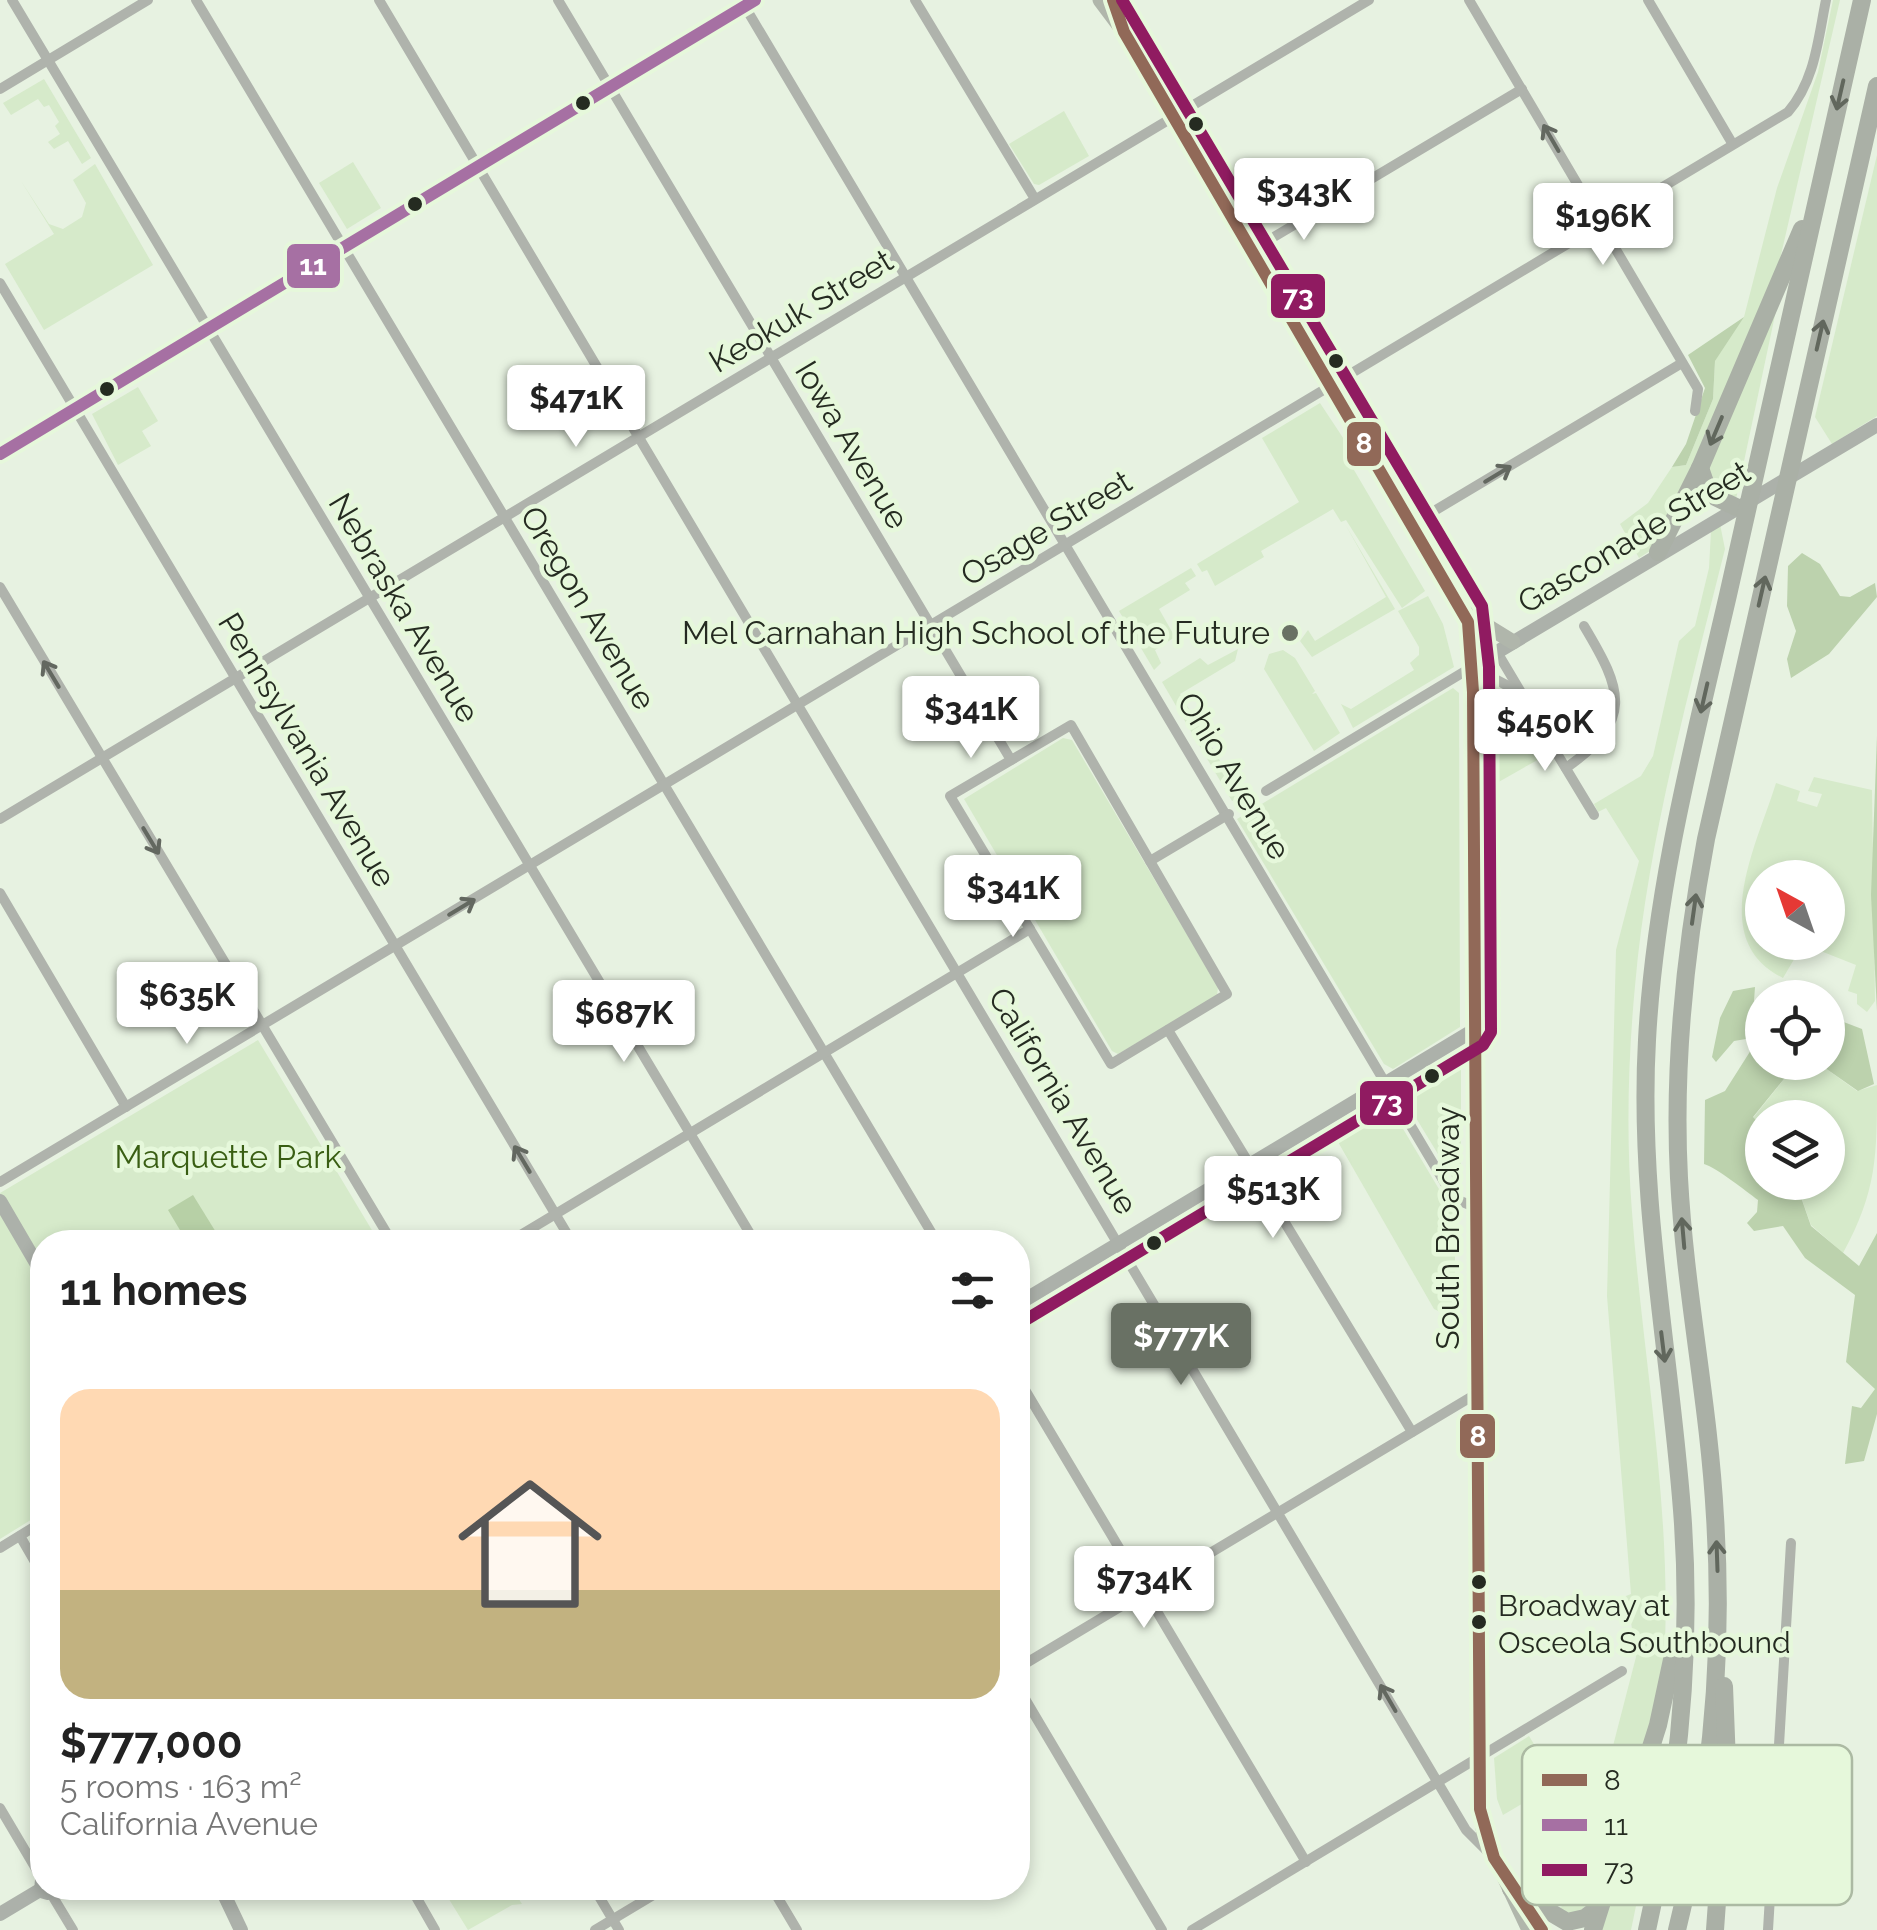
<!DOCTYPE html>
<html lang="en">
<head>
<meta charset="utf-8">
<style>
	:root { --surface:#fff; --page:#f6f6f6; --text:#222; --muted:#767676; --accent:#697164 }
	body { margin:0; font-family:Raleway,sans-serif; background:var(--page); color:var(--text); height:100vh; display:flex; flex-direction:column; font-size:38px; white-space:nowrap }
	* { box-sizing:border-box; margin:0 }
	p { font-size:32px; color:var(--muted) }
	.icon { flex:none; width:55px; height:55px; fill:none; stroke:currentColor; stroke-width:2; stroke-linecap:round; stroke-linejoin:round }
	.map { position:relative; flex:1; overflow:hidden }
	.drawer { position:absolute; left:30px; top:1230px; width:1000px; height:670px; display:flex; flex-direction:column; background:var(--surface); border-radius:40px; box-shadow:0 5px 15px #0003 }
	.drawer>* { flex:none }
	.needle { width:65px; rotate:320deg }
	.fabs { position:absolute; left:1745px; top:860px; display:grid; gap:20px }
	.fabs a { display:grid; place-items:center; width:100px; height:100px; border-radius:50%; background:var(--surface); box-shadow:0 5px 15px #0003; font-size:50px }
	.price { position:absolute; translate:-50% -85px; padding:0 22px; border-radius:10px; background:#fff; color:#222; font-size:32px; line-height:65px; filter:drop-shadow(0 2px 5px #0008) }
	.price::after { content:''; position:absolute; left:50%; top:60px; width:30px; height:22px; margin-left:-15px; background:inherit; clip-path:polygon(0 0,100% 0,50% 100%) }
	.price.on { background:var(--accent); color:#fff }
	ul { padding:0; list-style:none }
	li { display:grid; align-content:center; gap:20px; height:530px; padding:0 30px }
	li span { display:grid; place-items:center; height:310px; border-radius:30px; color:#555 }
	li>.icon { margin-inline-start:auto }
	span .icon { width:180px; height:180px; fill:#fffc; stroke-width:1 }
	li b { font-size:42px }
	h2 { display:flex; justify-content:space-between; align-items:center; height:120px; padding:0 30px; font-size:42px }
	.map>svg:first-child { display:block }
	.green { fill:#d6eaca; fill-rule:evenodd }
	.forest { fill:#bcd2ad }
	.water { fill:#b7d0a6 }
	.lines { fill:none; stroke-linecap:round; stroke-linejoin:round }
	.street { stroke:#afb3ac; stroke-width:10 }
	.secondary { stroke:#acb1aa; stroke-width:14 }
	.primary { stroke:#b0b6ab; stroke-width:15 }
	.highway { stroke:#aab0a6; stroke-width:18 }
	.bus-1-casing { stroke:#e6f8db; stroke-width:20 }
	.bus-2-casing { stroke:#e6f8db; stroke-width:20 }
	.bus-3-casing { stroke:#e6f8db; stroke-width:20 }
	.bus-1 { stroke:#916958; stroke-width:12 }
	.bus-2 { stroke:#a670a3; stroke-width:12 }
	.bus-3 { stroke:#901b61; stroke-width:12 }
	.oneway { stroke:#61675d }
	.oneway2 { stroke:#636860 }
	.bus-dot { fill:#252b21; stroke:#e6f8db; stroke-width:4 }
	.poi-dot { fill:#697164; stroke:#e6f8db; stroke-width:4 }
	.labels { text-anchor:middle; stroke-width:9; stroke-linejoin:round; paint-order:stroke }
	.bus-label { font-size:30px; fill:#252b21; stroke:#e6f8db; text-anchor:start }
	.street-label { font-size:32px; fill:#252b21; stroke:#e6f8db }
	.poi-label { font-size:32px; fill:#252b21; stroke:#e6f8db; text-anchor:end }
	.park-label { font-size:32px; fill:#395e13; stroke:#e6f8db }
	.key { fill:#e6f8db; stroke:#acbaa3; stroke-width:2.5 }
	.key-label { font-size:28px; fill:#252b21 }
	.line-badge { stroke:#e6f8db; stroke-width:4 }
	.badge-label { font-size:28px; text-anchor:middle; font-weight:bold; fill:#fff }
</style>
</head>
<body>
<div class="map">
<svg width="1877" height="1930" viewBox="0 0 1877 1930">
	<rect width="100%" height="100%" fill="#e7f2e1"/>
	<!-- green -->
	<g class="green">
		<path d="M1833,0h7l-63,272 -121,275 -17,11 -19,-34 28,-21 24,-36 14,-2 27,-66 2,-38 6,-16 23,-28 33,-129 41,-116z"/>
		<path d="M44,79l47,79 -9,6 -14,-23 -14,8 -6,-7 12,-8 -5,-8 4,-4 -10,-17 -5,2 -6,-8 -27,16 -8,-12z"/>
		<path d="M1064,111l25,45 -50,29 -5,-1 -25,-40z"/>
		<path d="M1877,155v261l-45,28 -17,-27z"/>
		<path d="M353,162l28,46 -34,21 -28,-46z"/>
		<path d="M95,164l58,101 -109,65 -39,-66 49,-30 -33,-53 28,43 14,5 19,-12 4,-14 -13,-23z"/>
		<path d="M1778,301l-42,198h-9l-18,-16v-22z"/>
		<path d="M138,387l20,34 -16,10 9,15 -33,19 -26,-51z"/>
		<path d="M1320,403l41,62 -7,5 71,121 -23,17 -56,-88 -5,2 -8,-13 -72,42 3,6 -49,29 -8,-16 -5,2 -5,-8 102,-62 -37,-64z"/>
		<path d="M1345,524l50,85 -83,48 -12,-16 8,-11 7,11 71,-44z"/>
		<path d="M1720,524l5,25c-36,144 -77,289 -90,437 -7,74 -9,151 -3,226 11,150 41,301 32,452 -4,61 -33,115 -52,173 -11,32 -8,57 -37,78l-20,-4c32,-20 45,-50 42,-89l10,-12 6,-31 -6,-10 29,-112 -7,-49 -18,-6 20,-8 -24,-298 9,-346 23,-89 -33,-53 -8,4 -4,-8 47,-28 12,-20 26,-115 16,-15 14,-58 2,-37z"/>
		<path d="M1191,568l5,8 -11,7 5,7 -31,19 16,28 -20,13 6,13 -7,7 -35,-59z"/>
		<path d="M1428,596l15,28 11,43 -101,61 -12,-24 10,5 63,-39 -4,-7 9,-8v-8l-21,-36z"/>
		<path d="M1238,649l-3,12 -55,33 61,102 -9,5 -70,-119 38,-24 8,7z"/>
		<path d="M1283,650l12,8 20,33 -3,3 4,-1 24,40 -26,18 -50,-82 5,-15z"/>
		<path d="M1453,688l6,5 1,334 -67,42 -9,-5 -147,-245z"/>
		<path d="M1502,691l39,67 -53,30v-92z"/>
		<path d="M1063,738l9,2 146,247 -1,9 -99,58 -6,-3 -148,-252z"/>
		<path d="M1814,777l58,13 3,211 -8,11 -10,-8v-10l-9,-3 8,-26 -53,-21 -20,34c-77,-38 -26,-133 -7,-195l24,8 -3,10 20,6 5,-13 -14,-3zM1762,878h66v64h-66z"/>
		<path d="M258,1040l121,202h-337v271l-42,26v-346z"/>
		<path d="M1456,1053l5,6v118l-6,5 -56,-92z"/>
		<path d="M1797,1063h21l39,28 20,-6c0,71 0,106 -34,168l-32,-28 -15,-42 32,-1v-64h-66v9l-9,-9z"/>
		<path d="M1380,1098l7,4 68,114v103l-21,-10 -104,-181z"/>
		<path d="M1664,1726l-16,122 -17,82h-32z"/>
		<path d="M1529,1736l29,47 -55,32 -6,-16 -3,-41z"/>
		<path d="M442,1888h70l10,16 -10,1 -44,25z"/>
	</g>
	<!-- forest -->
	<g class="forest">
		<path d="M1744,317l-29,44 -2,38 -27,66 -14,2 14,-23 19,-56 -17,-33z"/>
		<path d="M1802,553l18,11 20,32 10,1 25,-14 2,14 -48,57 -38,24 -4,-19 9,-28 -9,-25 1,-40z"/>
		<path d="M1877,736v275l-6,-116z"/>
		<path d="M1755,987l-1,14 8,5v56l35,1 -44,54 9,10v55l34,1 15,43 48,40 18,-33v181l-13,47 -19,3 7,-58 9,2 14,-19 -29,-27 9,-67 -50,-37 -22,-32 -29,5 -7,-8 10,-11 1,-12c-12,-9 -41,-32 -54,-36l1,-64 20,-9 26,-41 -5,-11 -12,2 -18,21 -4,-5 8,-39 13,-27z"/>
		<path d="M1828,1016l34,13 12,55 -16,7 -40,-28 10,-1z"/>
	</g>
	<!-- water -->
	<path class="water" d="M193,1195l29,47h-35l-19,-32z"/>
	<g class="lines">
		<!-- street -->
		<g class="street">
			<path d="M12,0l743,1242"/>
			<path d="M196,0l741,1242"/>
			<path d="M379,0l1087,1830 30,30"/>
			<path d="M558,0l453,760"/>
			<path d="M741,0l705,1185 14,16 15,6"/>
			<path d="M915,0l120,199"/>
			<path d="M1469,0l229,389 -3,22"/>
			<path d="M1648,0l84,143"/>
			<path d="M0,89l148,-89"/>
			<path d="M1252,250l270,-161"/>
			<path d="M0,283l572,959"/>
			<path d="M1414,523l268,-160"/>
			<path d="M0,587l392,655"/>
			<path d="M1497,652l25,42"/>
			<path d="M1530,709l64,106"/>
			<path d="M1071,725l156,269 -116,70 -161,-268z"/>
			<path d="M1566,768c68,-48 57,-77 18,-142"/>
			<path d="M1266,791l206,-124 38,20 22,24"/>
			<path d="M0,819l1369,-819"/>
			<path d="M1150,861l79,-47"/>
			<path d="M0,893l126,214"/>
			<path d="M1168,1030l244,402"/>
			<path d="M0,1182l1788,-1070c27,-31 30,-73 38,-112"/>
			<path d="M509,1242l521,-313"/>
			<path d="M1018,1378l288,484"/>
			<path d="M20,1536l22,38"/>
			<path d="M0,1548l42,-26"/>
			<path d="M1018,1668l458,-274"/>
			<path d="M1018,1687l144,243"/>
			<path d="M0,1808l42,71"/>
			<path d="M411,1888l24,42"/>
			<path d="M594,1888l25,42"/>
			<path d="M772,1888l25,42"/>
			<path d="M50,1892l23,38"/>
			<path d="M595,1930l70,-42"/>
			<path d="M1192,1930l430,-259"/>
			<path d="M1768,1930l23,-387"/>
		</g>
		<!-- secondary -->
		<g class="secondary">
			<path d="M0,454l755,-454"/>
			<path d="M1472,667l405,-242"/>
			<path d="M0,1201l42,72"/>
			<path d="M1018,1304l456,-274"/>
			<path d="M42,1880l-1,11 7,2 5,-5"/>
			<path d="M221,1888l20,42"/>
			<path d="M0,1914l40,-24"/>
		</g>
		<!-- primary -->
		<g class="primary">
			<path d="M1100,0l24,32 344,590 5,70 7,1117 4,25 45,96"/>
			<path d="M1466,613l47,29"/>
			<path d="M1524,1911l18,19"/>
		</g>
		<!-- highway -->
		<g class="highway">
			<path d="M1700,468l9,26 27,13"/>
			<path d="M1658,552l42,-84 102,-239"/>
			<path d="M1511,1889l56,33 18,-4 14,-11"/>
			<path d="M1593,1930l65,-205 18,-84"/>
			<path d="M1647,1930c31,-137 46,-280 35,-420 -12,-158 -44,-311 -35,-470 8,-151 47,-298 81,-445 45,-198 89,-397 134,-595"/>
			<path d="M1677,1930c34,-135 47,-274 38,-413 -6,-113 -30,-225 -36,-339 -6,-114 6,-227 27,-339l171,-753"/>
			<path d="M1715,1930l12,-167 -3,-77"/>
		</g>
		<defs>
			<path id="bus-1" d="M1113,0l11,32 344,590 5,70 7,1117 14,49 48,72"/>
			<path id="bus-2" d="M0,454l755,-454"/>
			<path id="bus-3" d="M1027,1319l456,-274 8,-13 -2,-365 -7,-61 -360,-606"/>
		</defs>
		<!-- bus-1 casing -->
		<use href="#bus-1" class="bus-1-casing"/>
		<!-- bus-2 casing -->
		<use href="#bus-2" class="bus-2-casing"/>
		<!-- bus-3 casing -->
		<use href="#bus-3" class="bus-3-casing"/>
		<!-- bus-1 -->
		<use href="#bus-1" class="bus-1"/>
		<!-- bus-2 -->
		<use href="#bus-2" class="bus-2"/>
		<!-- bus-3 -->
		<use href="#bus-3" class="bus-3"/>
	</g>
	<!-- one-way arrows -->
	<defs><path id="oneway-shaft" d="M-6 0H5M1.5-3L5.5 0L1.5 3" fill="none" stroke-width="1.6" stroke-linecap="round" stroke-linejoin="round" transform="scale(2.5)"/></defs>
	<g class="oneway">
		<use href="#oneway-shaft" transform="translate(1840 95) rotate(103)"/>
		<use href="#oneway-shaft" transform="translate(1820 335) rotate(-77)"/>
		<use href="#oneway-shaft" transform="translate(1716 431) rotate(113)"/>
		<use href="#oneway-shaft" transform="translate(1762 591) rotate(-77)"/>
		<use href="#oneway-shaft" transform="translate(1704 698) rotate(103)"/>
		<use href="#oneway-shaft" transform="translate(1694 909) rotate(-82)"/>
		<use href="#oneway-shaft" transform="translate(1683 1233) rotate(-95)"/>
		<use href="#oneway-shaft" transform="translate(1663 1347) rotate(83)"/>
		<use href="#oneway-shaft" transform="translate(1717 1556) rotate(-92)"/>
	</g>
	<g class="oneway2">
		<use href="#oneway-shaft" transform="translate(1551 138) rotate(-120)"/>
		<use href="#oneway-shaft" transform="translate(1498 474) rotate(-31)"/>
		<use href="#oneway-shaft" transform="translate(51 674) rotate(-121)"/>
		<use href="#oneway-shaft" transform="translate(151 841) rotate(59)"/>
		<use href="#oneway-shaft" transform="translate(462 907) rotate(-31)"/>
		<use href="#oneway-shaft" transform="translate(522 1159) rotate(-121)"/>
		<use href="#oneway-shaft" transform="translate(1388 1698) rotate(-120)"/>
	</g>
	<!-- markers -->
	<g class="bus-dot">
		<circle cx="583" cy="103" r="9"/>
		<circle cx="1196" cy="124" r="9"/>
		<circle cx="415" cy="204" r="9"/>
		<circle cx="1336" cy="361" r="9"/>
		<circle cx="107" cy="389" r="9"/>
		<circle cx="1432" cy="1076" r="9"/>
		<circle cx="1154" cy="1243" r="9"/>
		<circle cx="1479" cy="1582" r="9"/>
		<circle cx="1479" cy="1622" r="9"/>
	</g>
	<circle class="poi-dot" cx="1290" cy="633" r="10"/>
	<g class="labels">
		<!-- bus labels -->
		<g class="bus-label">
			<text x="1498" y="1616">Broadway at<tspan x="1498" dy="37">Osceola Southbound</tspan></text>
		</g>
		<!-- street labels -->
		<g class="street-label">
			<text transform="translate(801 311) rotate(-31)" y="11">Keokuk Street</text>
			<text transform="translate(852 445) rotate(59)" y="11">Iowa Avenue</text>
			<text transform="translate(1046 528) rotate(-31)" y="11">Osage Street</text>
			<text transform="translate(1634 537) rotate(-31)" y="11">Gasconade Street</text>
			<text transform="translate(404 608) rotate(59)" y="11">Nebraska Avenue</text>
			<text transform="translate(588 608) rotate(59)" y="11">Oregon Avenue</text>
			<text transform="translate(307 750) rotate(59)" y="11">Pennsylvania Avenue</text>
			<text transform="translate(1234 776) rotate(59)" y="11">Ohio Avenue</text>
			<text transform="translate(1063 1101) rotate(59)" y="11">California Avenue</text>
			<text transform="translate(1448 1228) rotate(-90)" y="11">South Broadway</text>
		</g>
		<!-- poi labels -->
		<g class="poi-label">
			<text x="1270" y="644">Mel Carnahan High School of the Future</text>
		</g>
		<!-- park labels -->
		<g class="park-label">
			<text x="228" y="1168">Marquette Park</text>
		</g>
	</g>
	<!-- legend -->
	<rect x="1522" y="1745" width="330" height="160" rx="15" class="key"/>
	<rect x="1542" y="1774" width="45" height="12" fill="#916958"/>
	<rect x="1542" y="1819" width="45" height="12" fill="#a670a3"/>
	<rect x="1542" y="1864" width="45" height="12" fill="#901b61"/>
	<g class="key-label">
		<text x="1604" y="1790">8</text>
		<text x="1604" y="1835">11</text>
		<text x="1604" y="1880">73</text>
	</g>
	<g class="line-badge">
		<rect x="285" y="242" width="57" height="48" rx="10" fill="#a670a3"/>
		<rect x="1269" y="272" width="58" height="48" rx="10" fill="#901b61"/>
		<rect x="1345" y="420" width="38" height="48" rx="10" fill="#916958"/>
		<rect x="1358" y="1079" width="57" height="48" rx="10" fill="#901b61"/>
		<rect x="1458" y="1412" width="39" height="48" rx="10" fill="#916958"/>
	</g>
	<g class="badge-label">
		<text x="313" y="275">11</text>
		<text x="1298" y="306">73</text>
		<text x="1364" y="453">8</text>
		<text x="1387" y="1112">73</text>
		<text x="1478" y="1446">8</text>
	</g>
</svg>
<div class="fabs">
<a><svg class="needle" viewBox="-14 -14 28 28"><path d="M0-13l5 13h-10z" fill="#e53935"/><path d="M0 13l5-13h-10z" fill="#767676"/></svg></a>
<a><svg class="icon" aria-label="locate" viewBox="0 0 24 24"><circle cx="12" cy="12" r="6"/><path d="M12 2v4M12 18v4M2 12h4M18 12h4"/></svg></a>
<a><svg class="icon" aria-label="layers" viewBox="0 0 24 24"><path d="M12 4l9 5-9 5-9-5zM3 14l9 5 9-5"/></svg></a>
</div>
<b class="price" style="left:1304px;top:243px">$343K</b>
<b class="price" style="left:1603px;top:268px">$196K</b>
<b class="price" style="left:576px;top:450px">$471K</b>
<b class="price" style="left:971px;top:761px">$341K</b>
<b class="price" style="left:1545px;top:774px">$450K</b>
<b class="price" style="left:1013px;top:940px">$341K</b>
<b class="price" style="left:187px;top:1047px">$635K</b>
<b class="price" style="left:624px;top:1065px">$687K</b>
<b class="price" style="left:1273px;top:1241px">$513K</b>
<b class="price on" style="left:1181px;top:1388px">$777K</b>
<b class="price" style="left:1144px;top:1631px">$734K</b>
<section class="drawer">
<h2>11 homes<svg class="icon" aria-label="filters" viewBox="0 0 24 24"><path d="M4 7h16M4 17h16"/><circle cx="9" cy="7" r="2"/><circle cx="15" cy="17" r="2"/></svg></h2>
<ul>
<li><span style="background:linear-gradient(#ffd9b3 65%,#c2b280 0)"><svg class="icon" aria-label="home" viewBox="0 0 24 24"><path d="M3 11l9-7 9 7M6 9v11h12V9"/></svg></span><div><b>$777,000</b><p>5 rooms · 163 m²</p><p>California Avenue</p></div></li>
</ul>
</section>
</div>
</body>
</html>
